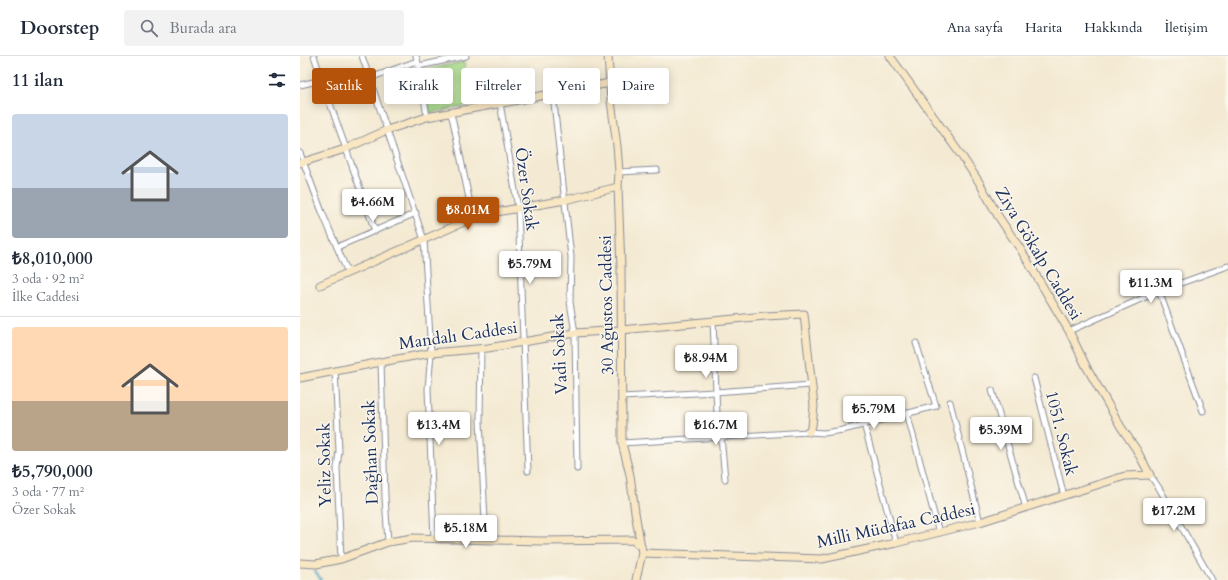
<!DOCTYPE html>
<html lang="tr">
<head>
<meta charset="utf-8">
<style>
	:root { --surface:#fff; --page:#f2f2f3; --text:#1f2937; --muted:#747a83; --line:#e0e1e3; --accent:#b45309 }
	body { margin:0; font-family:Cardo,serif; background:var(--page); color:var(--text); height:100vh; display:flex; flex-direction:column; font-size:15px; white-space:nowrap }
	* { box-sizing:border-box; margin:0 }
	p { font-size:13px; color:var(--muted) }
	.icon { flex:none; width:22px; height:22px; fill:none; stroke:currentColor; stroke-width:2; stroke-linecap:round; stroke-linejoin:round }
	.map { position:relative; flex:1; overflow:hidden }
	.sheet { display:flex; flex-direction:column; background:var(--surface); width:300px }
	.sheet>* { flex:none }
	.top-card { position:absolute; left:12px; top:12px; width:380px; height:36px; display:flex; gap:8px }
	.price { position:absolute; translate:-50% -34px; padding:0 9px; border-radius:4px; background:#fff; color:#222; font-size:13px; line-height:26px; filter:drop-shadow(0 1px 2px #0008) }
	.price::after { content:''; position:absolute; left:50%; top:24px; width:12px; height:9px; margin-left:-6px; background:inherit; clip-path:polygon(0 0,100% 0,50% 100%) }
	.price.current { background:var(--accent); color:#fff }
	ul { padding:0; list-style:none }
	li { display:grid; align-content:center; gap:8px; height:212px; padding:0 12px }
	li+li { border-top:1px solid var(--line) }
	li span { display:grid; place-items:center; height:124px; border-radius:4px; color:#555 }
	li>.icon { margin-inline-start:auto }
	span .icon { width:72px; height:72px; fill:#fffc; stroke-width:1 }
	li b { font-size:17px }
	h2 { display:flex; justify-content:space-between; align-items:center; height:48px; padding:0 12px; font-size:17px }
	.chip { padding:0 14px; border-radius:4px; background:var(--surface); box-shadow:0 2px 10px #0003; font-size:14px; line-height:36px }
	.chip.current { background:var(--accent); color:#fff }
	header { display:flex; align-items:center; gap:24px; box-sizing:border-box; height:56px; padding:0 20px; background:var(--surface); border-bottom:1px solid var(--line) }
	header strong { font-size:19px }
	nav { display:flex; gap:22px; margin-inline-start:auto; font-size:14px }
	.search { width:280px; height:36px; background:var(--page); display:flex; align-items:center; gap:10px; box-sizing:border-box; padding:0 14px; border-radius:4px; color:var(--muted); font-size:15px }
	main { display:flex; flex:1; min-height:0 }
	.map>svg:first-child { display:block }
	.green { fill:#a8da89; stroke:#628474 }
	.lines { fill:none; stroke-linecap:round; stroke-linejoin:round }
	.stream { stroke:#48a6c6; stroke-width:2 }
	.street-casing { stroke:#888c98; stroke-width:7 }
	.secondary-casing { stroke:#888c98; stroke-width:9 }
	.street { stroke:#fff; stroke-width:5 }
	.secondary { stroke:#f9e7c3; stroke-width:7 }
	.labels { text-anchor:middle; stroke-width:3; stroke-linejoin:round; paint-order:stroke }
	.street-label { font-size:17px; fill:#1b2f5e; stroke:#fbf7ec }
</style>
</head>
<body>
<header>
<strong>Doorstep</strong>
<div class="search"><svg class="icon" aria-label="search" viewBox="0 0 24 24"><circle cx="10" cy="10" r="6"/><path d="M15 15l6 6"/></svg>Burada ara</div>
<nav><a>Ana sayfa</a><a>Harita</a><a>Hakkında</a><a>İletişim</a></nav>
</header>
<main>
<section class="sheet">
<h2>11 ilan<svg class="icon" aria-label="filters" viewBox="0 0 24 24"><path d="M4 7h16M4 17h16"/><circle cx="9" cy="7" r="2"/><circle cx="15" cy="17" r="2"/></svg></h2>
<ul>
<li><span style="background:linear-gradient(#c9d6e8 60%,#9aa5b1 0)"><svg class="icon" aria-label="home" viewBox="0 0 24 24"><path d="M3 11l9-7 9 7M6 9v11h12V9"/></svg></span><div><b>₺8,010,000</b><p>3 oda · 92 m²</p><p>İlke Caddesi</p></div></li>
<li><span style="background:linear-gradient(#ffd9b3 60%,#b9a48a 0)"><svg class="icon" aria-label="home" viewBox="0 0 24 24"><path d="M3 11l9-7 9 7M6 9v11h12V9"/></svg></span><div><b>₺5,790,000</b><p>3 oda · 77 m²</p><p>Özer Sokak</p></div></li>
</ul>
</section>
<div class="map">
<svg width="928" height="524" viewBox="0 0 928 524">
	<rect width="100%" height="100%" fill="#fbf7ec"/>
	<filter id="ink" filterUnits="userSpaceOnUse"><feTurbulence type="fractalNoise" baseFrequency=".025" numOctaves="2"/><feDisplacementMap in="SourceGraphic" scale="8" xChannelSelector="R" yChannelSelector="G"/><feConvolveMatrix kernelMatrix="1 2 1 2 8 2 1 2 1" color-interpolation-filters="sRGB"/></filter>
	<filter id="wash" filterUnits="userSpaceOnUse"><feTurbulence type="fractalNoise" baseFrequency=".012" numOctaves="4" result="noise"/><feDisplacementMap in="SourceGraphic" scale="16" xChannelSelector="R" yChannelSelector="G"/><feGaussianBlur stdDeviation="0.9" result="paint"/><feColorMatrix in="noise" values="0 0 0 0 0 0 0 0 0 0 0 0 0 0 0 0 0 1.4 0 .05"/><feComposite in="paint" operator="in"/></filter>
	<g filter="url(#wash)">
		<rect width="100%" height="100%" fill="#f4ead3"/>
		<!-- green -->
		<path class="green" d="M164,6l8,43 -42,8 -8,-43z"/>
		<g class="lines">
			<!-- stream -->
			<path class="stream" d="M15,515l6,9"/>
		</g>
	</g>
	<g filter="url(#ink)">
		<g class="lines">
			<defs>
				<g id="street">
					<path d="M14,0l12,36 49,139"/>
					<path d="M62,0l62,184 7,113 -3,36 6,150"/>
					<path d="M116,0l3,10 8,51"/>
					<path d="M119,10l47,-10"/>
					<path d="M70,22l47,-17"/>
					<path d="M0,29l22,-5"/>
					<path d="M26,36l6,5 40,-9"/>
					<path d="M253,38l18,163 -1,45 5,31 2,136"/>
					<path d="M200,47l18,105 10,263"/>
					<path d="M150,56l3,9 20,97"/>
					<path d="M0,97l22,59 26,61"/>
					<path d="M319,116l38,-2"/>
					<path d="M37,191l79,-34"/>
					<path d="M859,235l44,120"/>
					<path d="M413,265l5,116"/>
					<path d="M769,275l90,-40 69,-25"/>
					<path d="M181,292l-1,73 6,119"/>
					<path d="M81,306l4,135 3,45"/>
					<path d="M35,314l4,81 -2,17 4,91"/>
					<path d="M734,322l30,118"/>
					<path d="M692,334l34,118"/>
					<path d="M322,341l93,-5 96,-7"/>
					<path d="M650,346l30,120"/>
					<path d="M607,357l32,120"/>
					<path d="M564,368l32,119"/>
					<path d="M421,381l4,42"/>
					<path d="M322,387l187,-11 15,1 19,-3 93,-24 -20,-63"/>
					<path d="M850,419l9,13 53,92"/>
				</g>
				<g id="secondary">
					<path d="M308,0l3,45 6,45 2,26 -1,15 3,81 1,175 8,32 5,37 7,41 -6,27"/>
					<path d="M0,107l45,-14 42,-19 40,-13 183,-34"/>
					<path d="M20,229l153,-67 18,-5 74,-13 53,-13"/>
					<path d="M0,322l81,-16 50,-9 57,-5 87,-15 46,-3 144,-14 39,-2 10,92 -2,20 -3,6"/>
					<path d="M342,497l180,6 74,-16 84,-21 145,-46 25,-1 -14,-26 -15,-22 -35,-61 -17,-35 -48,-81 -23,-34 -19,-34 -16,-24 -73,-102"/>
					<path d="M0,507l16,1 25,-5 47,-17 25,-4 128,3 92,-1 8,7"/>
				</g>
			</defs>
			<!-- street casing -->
			<use href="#street" class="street-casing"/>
			<!-- secondary casing -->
			<use href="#secondary" class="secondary-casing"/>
			<!-- street -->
			<use href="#street" class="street"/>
			<!-- secondary -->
			<use href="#secondary" class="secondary"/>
		</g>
	</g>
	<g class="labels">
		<!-- street labels -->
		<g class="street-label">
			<text transform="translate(227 133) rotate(82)" y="6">Özer Sokak</text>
			<text transform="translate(739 197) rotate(59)" y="6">Ziya Gökalp Caddesi</text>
			<text transform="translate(306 249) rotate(-91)" y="6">30 Ağustos Caddesi</text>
			<text transform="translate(158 279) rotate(-8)" y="6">Mandalı Caddesi</text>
			<text transform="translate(259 298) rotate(-93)" y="6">Vadi Sokak</text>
			<text transform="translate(762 377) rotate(76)" y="6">1051. Sokak</text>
			<text transform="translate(70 396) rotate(-92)" y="6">Dağhan Sokak</text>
			<text transform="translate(24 409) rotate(-91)" y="6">Yeliz Sokak</text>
			<text transform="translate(596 469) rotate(-12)" y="6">Milli Müdafaa Caddesi</text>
		</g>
	</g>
</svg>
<b class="price" style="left:73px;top:167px">₺4.66M</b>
<b class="price current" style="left:168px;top:175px">₺8.01M</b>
<b class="price" style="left:230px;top:229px">₺5.79M</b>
<b class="price" style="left:851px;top:248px">₺11.3M</b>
<b class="price" style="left:406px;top:323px">₺8.94M</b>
<b class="price" style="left:574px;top:374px">₺5.79M</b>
<b class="price" style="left:139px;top:390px">₺13.4M</b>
<b class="price" style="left:416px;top:390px">₺16.7M</b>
<b class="price" style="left:701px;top:395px">₺5.39M</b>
<b class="price" style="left:874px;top:476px">₺17.2M</b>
<b class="price" style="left:166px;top:493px">₺5.18M</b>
<div class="top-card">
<a class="chip current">Satılık</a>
<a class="chip">Kiralık</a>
<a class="chip">Filtreler</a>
<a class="chip">Yeni</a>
<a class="chip">Daire</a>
</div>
</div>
</main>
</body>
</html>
